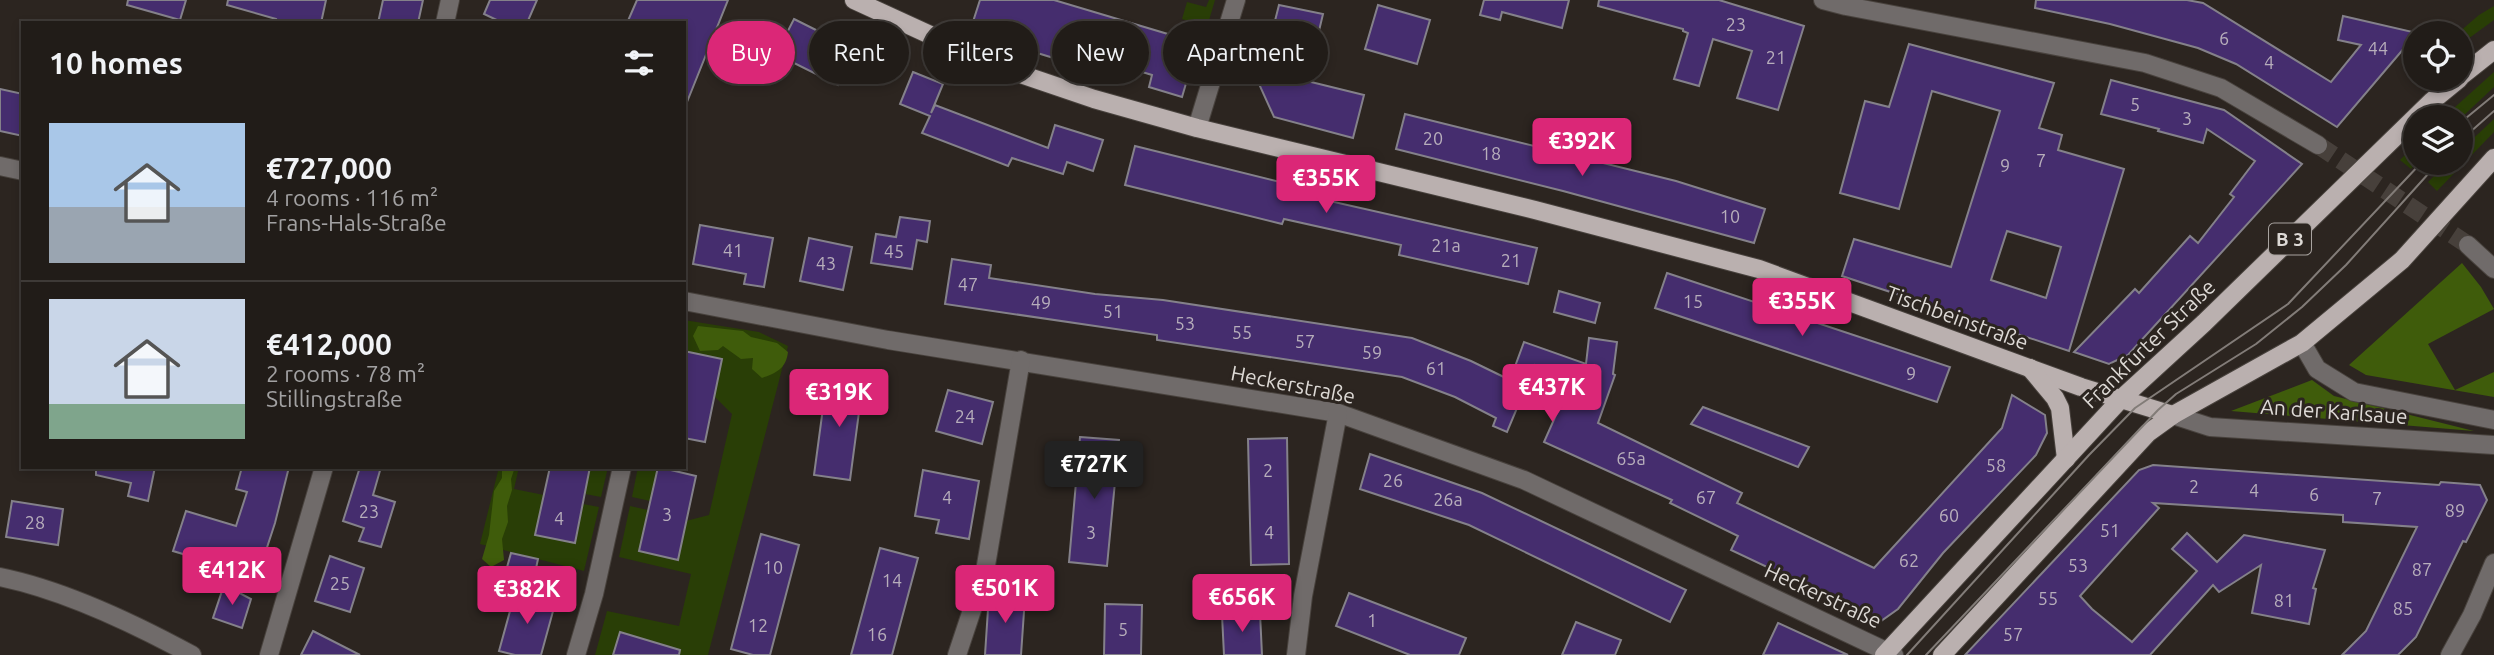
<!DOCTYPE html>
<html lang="en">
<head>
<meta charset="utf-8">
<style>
	:root { --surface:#211c18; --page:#2d2925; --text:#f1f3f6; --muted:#a2a1a2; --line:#3e3a37; --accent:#db2777 }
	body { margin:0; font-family:Ubuntu,sans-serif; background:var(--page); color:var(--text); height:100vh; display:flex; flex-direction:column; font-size:26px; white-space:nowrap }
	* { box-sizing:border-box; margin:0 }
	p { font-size:23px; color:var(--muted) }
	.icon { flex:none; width:38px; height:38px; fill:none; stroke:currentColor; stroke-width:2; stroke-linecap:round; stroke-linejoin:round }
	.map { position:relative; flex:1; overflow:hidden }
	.details { position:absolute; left:21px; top:21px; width:665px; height:448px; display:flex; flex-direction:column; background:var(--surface); border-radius:0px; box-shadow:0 4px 10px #0003,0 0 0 2px var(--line) }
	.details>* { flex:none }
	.guide { position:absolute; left:707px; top:21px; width:665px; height:63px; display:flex; gap:14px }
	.tools { position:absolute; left:2403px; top:21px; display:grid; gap:14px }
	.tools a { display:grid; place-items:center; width:70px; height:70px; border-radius:50%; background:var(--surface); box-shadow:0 4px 10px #0003,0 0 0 2px var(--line); font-size:35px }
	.price { position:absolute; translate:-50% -60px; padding:0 16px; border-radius:7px; background:var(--accent); color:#fff; font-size:23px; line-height:46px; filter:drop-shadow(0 2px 4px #0008) }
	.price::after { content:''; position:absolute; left:50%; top:42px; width:21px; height:16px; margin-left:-10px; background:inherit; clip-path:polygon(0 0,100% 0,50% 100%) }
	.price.selected { background:#222; color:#fff }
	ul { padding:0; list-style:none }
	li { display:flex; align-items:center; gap:21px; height:175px; padding:0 28px }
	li+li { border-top:2px solid var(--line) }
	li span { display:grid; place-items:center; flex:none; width:196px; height:140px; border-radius:0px; color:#555 }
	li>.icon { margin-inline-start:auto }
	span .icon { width:84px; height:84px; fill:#fffc; stroke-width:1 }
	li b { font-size:30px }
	h2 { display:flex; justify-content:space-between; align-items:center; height:84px; padding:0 28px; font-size:30px }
	.pill { padding:0 24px; border-radius:32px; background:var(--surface); box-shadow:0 4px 10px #0003,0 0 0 2px var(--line); font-size:24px; line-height:63px }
	.pill.selected { background:var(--accent); color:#fff }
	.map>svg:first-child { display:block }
	.green { fill:#293e06 }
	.forest { fill:#3f5c0b }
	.building { fill:#452d6e; stroke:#84818a; stroke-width:2; fill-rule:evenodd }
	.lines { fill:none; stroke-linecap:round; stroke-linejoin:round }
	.minor-tunnel { stroke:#47403b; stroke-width:18; stroke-dasharray:18 9; stroke-linecap:butt }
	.minor-casing { stroke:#48423d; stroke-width:20 }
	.major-casing { stroke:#48423d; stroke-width:20 }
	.minor { stroke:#706b6a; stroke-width:18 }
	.major { stroke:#bab0af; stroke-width:18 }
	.tram { stroke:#827c78; stroke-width:2 }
	.labels { text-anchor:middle; stroke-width:6; stroke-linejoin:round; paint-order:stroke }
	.number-label { font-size:18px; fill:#b7aebb }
	.shield { fill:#2c2520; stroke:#a8a39f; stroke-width:2 }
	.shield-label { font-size:19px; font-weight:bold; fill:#ddd9d5 }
	.street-label { font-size:21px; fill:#ddd9d5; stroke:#2c2520 }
</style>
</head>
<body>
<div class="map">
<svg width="2494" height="655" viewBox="0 0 2494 655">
	<rect width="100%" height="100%" fill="#2c2520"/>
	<!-- green -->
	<g class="green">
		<path d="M1209,0h6l-8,27 -25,-8 5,-17 19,5z"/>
		<path d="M2494,6v14l-33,24 -1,-11h-2l21,-18z"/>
		<path d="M2494,72v15l-33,31 -17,-1z"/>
		<path d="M2494,119v13l-57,59 -9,-9 19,-19h13l1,-13z"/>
		<path d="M2415,145l1,18 -5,6 -11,-9z"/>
		<path d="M684,320l75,12 29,14 -80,309h-113l12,-44 72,15 12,-52 -72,-17 11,-51 18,4 -9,41 38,9 9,-39 23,-6 23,-101 -18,-18 8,-37 -38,-8z"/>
		<path d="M499,467h20l-5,22 30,6 -8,40 38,8 9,-39 16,3 -15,64 -104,-27z"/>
		<path d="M590,467h18l-7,30 -16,-3z"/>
		<path d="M638,467h26v2l-6,-1 -8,33 -18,-4z"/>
	</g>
	<!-- forest -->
	<g class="forest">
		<path d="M2462,263l19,24 13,22 -66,35 27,46 39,-18v25l-128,-22 -17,-10z"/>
		<path d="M698,326l45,5 8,6 26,6 11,9c-2,17 -12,21 -26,26l-10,-9 1,-11 -12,1 -18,-13 -5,4 -18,1 -7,-15z"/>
		<path d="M2312,380l22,16 140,35 -243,-20z"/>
		<path d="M502,467h13l-4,12 1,11 -5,16 1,16 -6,17 2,21 -13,7 -9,-8 7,-24 5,-44 8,-13z"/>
	</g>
	<!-- building -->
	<g class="building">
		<path d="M128,0h58l-6,20 -53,-15z"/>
		<path d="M228,0h98l-5,23h-46l1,-4 -49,-14z"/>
		<path d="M383,0h40l-5,23h-40z"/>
		<path d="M490,0h47l-10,23h-24l-19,-9z"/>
		<path d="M637,0h91l-43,107 -1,-84h-57z"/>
		<path d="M980,0h74l144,43 -16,54 -33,-10 3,-12 -26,-8 -4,12 -101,-31 -50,-20z"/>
		<path d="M1484,0h85l-7,28 -60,-16 -2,8 -20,-5z"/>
		<path d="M1599,0h120l85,26 -26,84 -41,-12 15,-47 -39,-12 -14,47 -25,-7 14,-46 -5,-2v-2l-85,-23z"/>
		<path d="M2036,0h151l16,3 128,79 30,-37 -23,-5 5,-24 74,17 -80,94 -101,-63 -38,-16 -88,-24 -75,-16z"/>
		<path d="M1279,5l44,9 -16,67 57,14 -11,43 -79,-21 -15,-33z"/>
		<path d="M1378,5l52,15 -13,44 -52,-15z"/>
		<path d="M794,19l62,31 -18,35 -62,-31z"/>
		<path d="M1909,44l145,39 -15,45 23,7 -4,15 66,19 -55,182 -227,-75 12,-37 97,28 49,-156 -68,-20 -33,118 -59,-16 25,-92 24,6zM2007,231l54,16 -15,51 -55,-18z"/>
		<path d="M913,72l30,12 -12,29 4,-8 113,43 7,-23 48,15 -10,31 -26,-9 -4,12 -51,-16 -4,8 -86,-33 8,-17 -30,-12z"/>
		<path d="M2111,80l113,30 78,54 -174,191 -19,9 -35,-12 61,-63 4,4 51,-57 8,7 36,-46 -4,-3 25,-33 -48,-32 -4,14 -45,-12 1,-2 -58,-15z"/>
		<path d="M0,89l23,5v42l-23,-5z"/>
		<path d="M1405,114l271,67 89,28 -11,34 -191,-52 -167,-42z"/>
		<path d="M1135,146l157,39 -2,7 247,56 -9,36 -129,-29 2,-10 -117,-26 -2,5 -157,-39z"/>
		<path d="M900,217l30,4 -3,21 -10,-2 -5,29 -41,-6 5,-29 20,3z"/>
		<path d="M700,225l73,13 -9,49 -20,-3 2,-10 -53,-10z"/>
		<path d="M809,238l43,9 -9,43 -43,-9z"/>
		<path d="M952,259l39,6 -2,13 106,16 68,6 249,38 59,23 39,19 14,-38 62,22 3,-26 28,4 -4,32 2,1 -17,48 144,70 -5,10 137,65 128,-140 10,-33 33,20 2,18 -11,22 -93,98 -45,56 -17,12 -150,-71 7,-14 -68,-33 2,-3 -128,-58 28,-63 -37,-14 -28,67 -14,-6 3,-8 -41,-21 -53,-20 -245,-37v-5l-212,-31z"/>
		<path d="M1667,273l283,94 -13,35 -282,-94z"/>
		<path d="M1559,291l41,12 -5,20 -41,-11z"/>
		<path d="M684,351l38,8 -17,83 -21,-4z"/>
		<path d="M827,378l36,4 -13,98 -36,-5z"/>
		<path d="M948,390l45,12 -11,42 -46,-13z"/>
		<path d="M1703,407l106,40 -11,20 -107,-43z"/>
		<path d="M1080,437l39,3 -12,126 -38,-4z"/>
		<path d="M1287,438l2,126 -38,1 -3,-126z"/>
		<path d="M1370,454l112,39 204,97 -16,32 -201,-97 -109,-36z"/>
		<path d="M2153,465l286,20 2,-3 39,3 7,15 -21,42 -3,-1 -47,96 -18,18h-56l24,-24 51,-104 -74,-5v-7l-190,-12 6,5 -79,88 12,13 40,33 65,-71 -25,-22 15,-16 30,29 27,-27 81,15 -12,38 3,1 -7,35 -57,-11 9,-48 -42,27 -6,-7 -63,70h-185l174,-185z"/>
		<path d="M96,467h59l-7,34 -20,-5 3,-13 -35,-8z"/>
		<path d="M242,467h47l-14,56 -19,58 -28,-9 1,-4 -56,-17 13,-40 50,15 11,-34 -11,-3z"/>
		<path d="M360,467h21l-8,28 22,7 -14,45 -22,-6 5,-13 -21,-7z"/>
		<path d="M550,467h40l-15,76 -40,-8z"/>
		<path d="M658,467l38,9 -18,84 -39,-9z"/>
		<path d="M923,470l56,11 -10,58 -33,-6 3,-13 -24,-4z"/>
		<path d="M12,501l51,8 -5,36 -52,-8z"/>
		<path d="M761,534l38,11 -29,110h-17l-22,-6z"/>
		<path d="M880,548l38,10 -26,97h-41z"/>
		<path d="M511,553l27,6 -4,19 -28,-7z"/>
		<path d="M330,556l34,12 -14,44 -35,-11z"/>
		<path d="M224,585l27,14 -9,29 -29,-10z"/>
		<path d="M515,593l40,11 -14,51h-26l-16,-4z"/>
		<path d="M1349,593l117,45 -7,17h-49l-74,-29z"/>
		<path d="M989,594l36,3 -4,58h-36z"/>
		<path d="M1105,604l37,1 -1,50h-37z"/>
		<path d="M1260,613l2,42h-38l-2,-40z"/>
		<path d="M1576,622l45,18 -6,15h-53z"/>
		<path d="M1778,623l70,32h-85z"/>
		<path d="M313,631l47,24h-59z"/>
		<path d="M620,632l60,18 -1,5h-66z"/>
	</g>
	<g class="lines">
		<!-- minor-tunnel -->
		<path class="minor-tunnel" d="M2318,145l150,100"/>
		<defs>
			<g id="minor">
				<path d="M1823,0l23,6 299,57 76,25 97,57"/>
				<path d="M445,23l5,-23"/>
				<path d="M1197,128l39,-128"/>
				<path d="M0,166l23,5"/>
				<path d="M2468,245l26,24"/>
				<path d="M684,301l204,39 450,73 186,67 370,175"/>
				<path d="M2302,343l15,26 37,23 140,28"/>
				<path d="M2173,415l37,12 284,18"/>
				<path d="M0,577c64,13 135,47 192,78"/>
				<path d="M269,655l55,-188"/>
				<path d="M576,655l18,-61 28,-127"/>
				<path d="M957,655l28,-84 36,-211"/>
				<path d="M1296,655l7,-59 35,-183"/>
				<path d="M2450,655l22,-40 22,-52"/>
			</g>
			<g id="major">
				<path d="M854,0l146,67 94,32 103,29 338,82 224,59 322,118 92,28"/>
				<path d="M2460,77l34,-27"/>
				<path d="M2030,368l25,30 5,10 6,51"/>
				<path d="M1884,655l237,-256 83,-76 228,-222 27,-22"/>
				<path d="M1942,655l206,-222 25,-18 129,-72 100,-83 92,-102"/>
			</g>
		</defs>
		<!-- minor casing -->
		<use href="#minor" class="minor-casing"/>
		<!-- major casing -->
		<use href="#major" class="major-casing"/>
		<!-- minor -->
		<use href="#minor" class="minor"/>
		<!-- major -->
		<use href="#major" class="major"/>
		<!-- tram -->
		<g class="tram">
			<path d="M2460,123l34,-28"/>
			<path d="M2460,141l34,-30"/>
			<path d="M1907,655l182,-200 46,-47 153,-104 133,-141"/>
			<path d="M1926,655l232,-245 18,-16 80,-50 46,-37 44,-42 92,-102"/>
		</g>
	</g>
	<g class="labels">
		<!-- number labels -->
		<g class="number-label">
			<text x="1736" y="31">23</text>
			<text x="2224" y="45">6</text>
			<text x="2378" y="55">44</text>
			<text x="1776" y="64">21</text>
			<text x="2269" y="69">4</text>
			<text x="2135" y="111">5</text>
			<text x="2187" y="125">3</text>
			<text x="1433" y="145">20</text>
			<text x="1491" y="160">18</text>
			<text x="2041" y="167">7</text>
			<text x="2005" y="172">9</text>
			<text x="1730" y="223">10</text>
			<text x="1446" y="252">21a</text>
			<text x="733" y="257">41</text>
			<text x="894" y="258">45</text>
			<text x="1511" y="267">21</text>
			<text x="826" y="270">43</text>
			<text x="968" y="291">47</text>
			<text x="1693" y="308">15</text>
			<text x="1041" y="309">49</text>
			<text x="1113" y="318">51</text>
			<text x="1185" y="330">53</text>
			<text x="1242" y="339">55</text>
			<text x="1305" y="348">57</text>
			<text x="1372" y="359">59</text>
			<text x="1436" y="375">61</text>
			<text x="1911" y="380">9</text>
			<text x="965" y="423">24</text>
			<text x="1631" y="465">65a</text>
			<text x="1996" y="472">58</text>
			<text x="1268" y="477">2</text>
			<text x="1393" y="487">26</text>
			<text x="2194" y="493">2</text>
			<text x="2254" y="497">4</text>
			<text x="2314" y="501">6</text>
			<text x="947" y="504">4</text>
			<text x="1706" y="504">67</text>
			<text x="2377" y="505">7</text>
			<text x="1448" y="506">26a</text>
			<text x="2455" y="517">89</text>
			<text x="369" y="518">23</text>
			<text x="667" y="521">3</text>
			<text x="1949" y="522">60</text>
			<text x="559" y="525">4</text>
			<text x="35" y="529">28</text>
			<text x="2110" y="537">51</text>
			<text x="1091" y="539">3</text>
			<text x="1269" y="539">4</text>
			<text x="1909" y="567">62</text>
			<text x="2078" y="572">53</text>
			<text x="773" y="574">10</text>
			<text x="2422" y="576">87</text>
			<text x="892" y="587">14</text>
			<text x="340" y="590">25</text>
			<text x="2048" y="605">55</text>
			<text x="2284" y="607">81</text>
			<text x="2403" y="615">85</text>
			<text x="1372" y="627">1</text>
			<text x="758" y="632">12</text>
			<text x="1123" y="636">5</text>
			<text x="877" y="641">16</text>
			<text x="2013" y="641">57</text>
		</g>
		<!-- shield labels -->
		<rect class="shield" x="2269" y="223.5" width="42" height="31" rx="5"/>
		<g class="shield-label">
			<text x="2290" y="246">B 3</text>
		</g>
		<!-- street labels -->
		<g class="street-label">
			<text transform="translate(1957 318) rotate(20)" y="7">Tischbeinstraße</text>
			<text transform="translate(2149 344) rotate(-44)" y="7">Frankfurter Straße</text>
			<text transform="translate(1293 385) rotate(11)" y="7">Heckerstraße</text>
			<text transform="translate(2334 412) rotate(4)" y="7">An der Karlsaue</text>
			<text transform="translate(1823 596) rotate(25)" y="7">Heckerstraße</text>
		</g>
	</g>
</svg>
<div class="tools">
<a><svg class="icon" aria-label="locate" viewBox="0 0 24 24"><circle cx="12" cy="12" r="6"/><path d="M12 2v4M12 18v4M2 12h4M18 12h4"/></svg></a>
<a><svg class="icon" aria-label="layers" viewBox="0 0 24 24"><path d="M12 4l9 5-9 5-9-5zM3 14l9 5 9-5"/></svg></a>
</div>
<b class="price" style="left:1582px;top:178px">€392K</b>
<b class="price" style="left:1326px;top:215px">€355K</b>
<b class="price" style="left:1802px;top:338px">€355K</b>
<b class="price" style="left:1552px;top:424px">€437K</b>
<b class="price" style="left:839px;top:429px">€319K</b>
<b class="price selected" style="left:1094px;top:501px">€727K</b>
<b class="price" style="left:232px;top:607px">€412K</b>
<b class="price" style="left:1005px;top:625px">€501K</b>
<b class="price" style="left:527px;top:626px">€382K</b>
<b class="price" style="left:1242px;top:634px">€656K</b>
<div class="guide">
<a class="pill selected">Buy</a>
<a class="pill">Rent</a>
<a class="pill">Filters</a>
<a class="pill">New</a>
<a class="pill">Apartment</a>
</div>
<section class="details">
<h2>10 homes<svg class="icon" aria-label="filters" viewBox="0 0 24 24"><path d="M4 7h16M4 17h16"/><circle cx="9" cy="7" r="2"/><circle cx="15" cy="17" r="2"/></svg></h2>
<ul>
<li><span style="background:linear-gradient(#a9c7e8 60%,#9aa5b1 0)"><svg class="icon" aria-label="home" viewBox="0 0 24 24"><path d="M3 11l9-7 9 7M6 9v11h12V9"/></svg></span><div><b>€727,000</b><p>4 rooms · 116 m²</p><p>Frans-Hals-Straße</p></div></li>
<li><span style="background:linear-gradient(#c9d6e8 75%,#7fa58c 0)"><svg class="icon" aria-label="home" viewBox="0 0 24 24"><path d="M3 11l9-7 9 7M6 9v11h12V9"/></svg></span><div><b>€412,000</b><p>2 rooms · 78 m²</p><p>Stillingstraße</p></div></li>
</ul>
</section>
</div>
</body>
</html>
